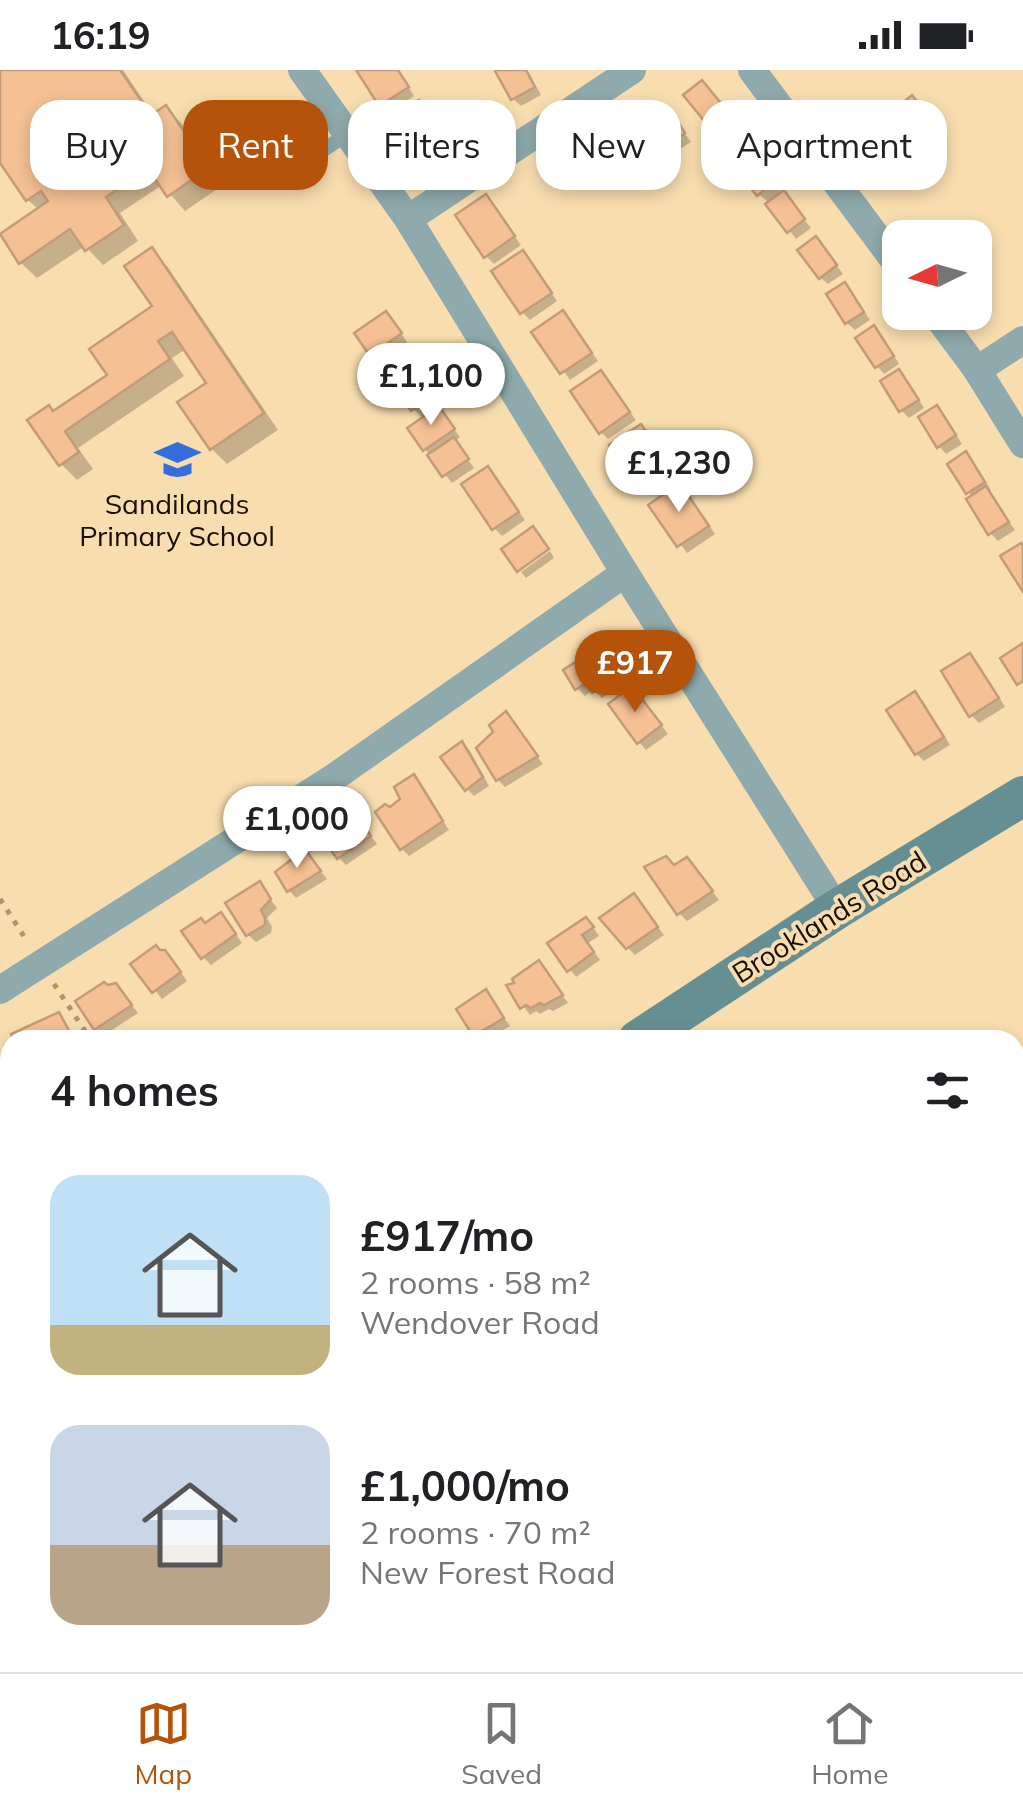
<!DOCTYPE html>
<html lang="en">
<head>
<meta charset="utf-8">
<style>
	:root { --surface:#fff; --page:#f6f6f6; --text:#202124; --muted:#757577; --line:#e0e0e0; --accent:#b45309 }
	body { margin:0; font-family:Mulish,sans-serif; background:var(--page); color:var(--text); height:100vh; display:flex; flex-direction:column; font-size:38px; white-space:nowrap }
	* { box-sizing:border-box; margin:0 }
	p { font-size:32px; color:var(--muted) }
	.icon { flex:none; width:55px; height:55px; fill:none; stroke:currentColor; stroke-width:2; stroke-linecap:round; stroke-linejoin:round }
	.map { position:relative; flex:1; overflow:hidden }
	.sheet { position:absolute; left:0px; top:960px; width:1025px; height:642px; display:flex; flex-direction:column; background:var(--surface); border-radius:30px 30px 0 0; box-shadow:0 5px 15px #0003 }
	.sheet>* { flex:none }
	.top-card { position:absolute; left:30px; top:30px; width:965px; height:90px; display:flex; gap:20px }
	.needle { width:65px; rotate:265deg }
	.fabs { position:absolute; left:882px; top:150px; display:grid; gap:20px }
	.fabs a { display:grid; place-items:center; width:110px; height:110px; border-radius:20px; background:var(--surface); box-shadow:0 5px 15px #0003; font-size:50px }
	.price { position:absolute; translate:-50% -85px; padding:0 22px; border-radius:35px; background:#fff; color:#222; font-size:32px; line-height:65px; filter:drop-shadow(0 2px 5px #0008) }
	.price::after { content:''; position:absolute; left:50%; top:60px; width:30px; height:22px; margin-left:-15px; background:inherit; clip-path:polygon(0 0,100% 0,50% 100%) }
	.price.active { background:var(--accent); color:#fff }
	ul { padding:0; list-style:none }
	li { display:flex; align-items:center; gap:30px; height:250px; padding:0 50px }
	li span { display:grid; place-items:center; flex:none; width:280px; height:200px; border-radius:30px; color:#555 }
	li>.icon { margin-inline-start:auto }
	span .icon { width:120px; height:120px; fill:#fffc; stroke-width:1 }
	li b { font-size:42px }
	h2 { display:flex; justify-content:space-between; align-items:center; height:120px; padding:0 50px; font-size:42px }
	.chip { padding:0 35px; border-radius:30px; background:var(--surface); box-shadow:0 5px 15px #0003; font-size:35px; line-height:90px }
	.chip.active { background:var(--accent); color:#fff }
	.status { display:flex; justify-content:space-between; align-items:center; height:70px; padding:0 50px; background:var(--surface); direction:ltr }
	.status svg { height:28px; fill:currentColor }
	.dock { display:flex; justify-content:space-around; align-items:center; height:140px; border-top:2px solid var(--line); background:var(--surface); font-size:28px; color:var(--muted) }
	.dock a { display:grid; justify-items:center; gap:5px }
	.dock .active { color:var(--accent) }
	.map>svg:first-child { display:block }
	.green { fill:#a1e597 }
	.shadow { fill:#0003 }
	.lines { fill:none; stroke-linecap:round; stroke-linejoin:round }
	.stream { stroke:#eaa1f6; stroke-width:8 }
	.building { fill:#f4c094; stroke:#c39b79; stroke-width:2.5 }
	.path { stroke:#ab9573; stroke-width:5; stroke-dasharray:5 8; stroke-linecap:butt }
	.lane { stroke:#8faaac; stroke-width:14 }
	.street { stroke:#8faaac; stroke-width:28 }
	.secondary { stroke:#658f92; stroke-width:40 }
	.labels { text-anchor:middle; stroke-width:8; stroke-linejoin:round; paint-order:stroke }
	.poi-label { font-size:28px; fill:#180e01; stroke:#f8ddaf }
	.street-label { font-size:28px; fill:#180e01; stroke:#f8ddaf }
</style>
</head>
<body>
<div class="status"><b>16:19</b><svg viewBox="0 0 49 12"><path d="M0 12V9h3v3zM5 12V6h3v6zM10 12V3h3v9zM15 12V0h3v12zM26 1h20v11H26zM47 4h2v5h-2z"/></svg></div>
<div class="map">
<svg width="1023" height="1602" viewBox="0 0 1023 1602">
	<rect width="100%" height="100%" fill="#f8ddaf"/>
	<!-- green -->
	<path class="green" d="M1023,1082v520h-753v-9l745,-1v-503z"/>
	<!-- shadow -->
	<g class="shadow">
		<path d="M0,0h123l31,46 12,-8 15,15 42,62 -38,26 -23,-26 -42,28 18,28 -35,24 -18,-19 -48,32 -16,-15 18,-53 -11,-10 -28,-42z"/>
		<path d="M359,0h39l16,26 -25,16 -8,-7z"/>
		<path d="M502,0h25l14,25 -20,11 -8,-7z"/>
		<path d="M709,21l25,30 -15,13 -33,-38z"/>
		<path d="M418,33l8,8 27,43 -26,16 -7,-7z"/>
		<path d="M919,36l27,34 -18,14 -7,-8z"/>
		<path d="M672,46l19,26 -31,20 -8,-8z"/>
		<path d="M757,84l27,33 -4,3 31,38 -15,11 -29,-38 -9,-7z"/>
		<path d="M486,127l35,48 -27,19 -8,-8z"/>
		<path d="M823,177l20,27 -15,10 -8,-7z"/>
		<path d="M151,181l16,15 111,164 -51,34 -15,-15 -3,-66 -23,-34 -14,9 12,18 -106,72 15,21 -16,11 -16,-16 -7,-51 56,-38 45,-68z"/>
		<path d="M530,191l27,40 -27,19 -8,-8z"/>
		<path d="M845,215l7,7 18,28 -15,10 -8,-7z"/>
		<path d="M393,251l14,21 -28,19 -7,-7z"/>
		<path d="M570,251l28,40 -28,19 -35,-48z"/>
		<path d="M874,258l8,8 17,28 -15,10 -7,-8z"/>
		<path d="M414,287l30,44 -8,5 24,31 -5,4 19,27 -22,15 -27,-34 -1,-30 -11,-10z"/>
		<path d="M899,302l8,8 17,28 -15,10 -8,-8z"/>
		<path d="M601,303l35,47 -28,19 -7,-7z"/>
		<path d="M937,338l7,7 18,29 -16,10 -7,-8z"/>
		<path d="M648,364l27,40 -27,20 -8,-8z"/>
		<path d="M965,384l8,8 18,28 -3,2 27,38 -17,11 -8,-8 -17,-36 -5,-5z"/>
		<path d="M488,399l37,51 -23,16 -8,-8z"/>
		<path d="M687,424l28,40 -28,19 -35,-48z"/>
		<path d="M550,481l4,7 -28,20 -5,-6z"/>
		<path d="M605,583l22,29 -25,16 -9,-8 -8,6 -8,-8 15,-26z"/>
		<path d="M970,586l8,7 27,44 -26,16 -8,-8z"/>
		<path d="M915,624l8,7 27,44 -26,16 -7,-7z"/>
		<path d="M639,626l29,38 -22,16 -7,-8z"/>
		<path d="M506,644l37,50 -38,23 -7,-7 -1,-48z"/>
		<path d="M462,674l8,7 19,35 -15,10 -7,-7z"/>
		<path d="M414,708l7,7 28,45 -40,26 -7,-7 -24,-37 12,-2 13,-10z"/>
		<path d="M358,749l19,25 -31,21 -7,-7z"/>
		<path d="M312,790l15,19 -31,19 -7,-8z"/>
		<path d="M675,798h20l24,32 -32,21 -8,-8z"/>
		<path d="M259,814l18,24 -10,10 5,9 -1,6 -15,9 -8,-7 -19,-32z"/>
		<path d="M634,826l30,39 -29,20 -7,-7z"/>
		<path d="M228,853l14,20 -31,22 -8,-8z"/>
		<path d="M593,857l6,9 -11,7 12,17 -24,17 -26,-34z"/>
		<path d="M172,890l15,21 -25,18 -28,-35z"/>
		<path d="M539,893l29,40 -15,8 -4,-2 -9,5 -4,-3 -6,4 -21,-28z"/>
		<path d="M485,922l25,34 -24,14h-6l-5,-5z"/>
		<path d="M123,924l15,19 -35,23 -7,-7z"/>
		<path d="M0,988l10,15v8l-10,6z"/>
	</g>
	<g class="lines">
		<!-- stream -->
		<g class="stream">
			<path d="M1015,991l8,-3"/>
			<path d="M1015,998l8,14"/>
			<path d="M1015,1089l8,-7"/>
			<path d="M270,1592l2,10"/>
		</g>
	</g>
	<!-- building -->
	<g class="building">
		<path d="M0,0h120l31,45 15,-10 43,63 -42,29 -19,-29 -42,29 18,28 -39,26 -15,-22 -51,35 -19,-30 48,-33 -7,-10 -15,10 -26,-38z"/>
		<path d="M356,0h42l11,17 -30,19z"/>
		<path d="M497,0h29l9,17 -24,13 -16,-29z"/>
		<path d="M702,10l27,33 -19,15 -27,-33z"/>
		<path d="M912,25l28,36 -21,17 -28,-35z"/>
		<path d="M419,30l28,45 -29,19 -29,-45z"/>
		<path d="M672,42l13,21 -35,23 -13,-21z"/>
		<path d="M750,73l28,36 -21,17 -29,-36z"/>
		<path d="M784,120l21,29 -18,14 -22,-29z"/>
		<path d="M486,124l29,42 -31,22 -29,-43z"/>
		<path d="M816,166l21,29 -18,14 -22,-29z"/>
		<path d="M152,177l112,166 -54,37 -33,-48 29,-19 -34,-51 -14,9 12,18 -105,72 14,21 -20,14 -32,-46 22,-15 4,6 54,-36 -18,-26 63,-43 -28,-40z"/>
		<path d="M523,180l29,43 -32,21 -29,-43z"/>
		<path d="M845,212l19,30 -19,12 -19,-30z"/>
		<path d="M563,240l29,43 -32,21 -29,-42z"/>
		<path d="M386,241l16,22 -32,23 -16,-23z"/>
		<path d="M874,255l20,31 -19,12 -20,-30z"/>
		<path d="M407,276l32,46 -28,19 -31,-46z"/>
		<path d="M899,299l20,31 -20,12 -19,-31z"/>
		<path d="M601,300l29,42 -31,22 -29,-43z"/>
		<path d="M937,335l19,30 -19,13 -19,-31z"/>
		<path d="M439,336l16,23 -32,22 -16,-23z"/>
		<path d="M641,354l29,42 -32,22 -29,-43z"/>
		<path d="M454,367l15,22 -27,18 -15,-22z"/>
		<path d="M966,381l19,31 -19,12 -19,-30z"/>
		<path d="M488,396l31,46 -27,18 -31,-46z"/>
		<path d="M680,413l29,43 -32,21 -29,-42z"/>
		<path d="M986,416l23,36 -21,13 -22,-36z"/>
		<path d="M533,456l16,23 -32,23 -16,-23z"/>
		<path d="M1021,473l2,3v46l-23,-36z"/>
		<path d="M1023,573v38l-6,4 -17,-27z"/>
		<path d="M606,580l15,24 -29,19 -6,-10 -11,7 -12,-20 25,-16 3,5z"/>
		<path d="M970,583l29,45 -30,19 -28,-46z"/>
		<path d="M632,616l30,39 -25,19 -29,-40z"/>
		<path d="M915,621l29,46 -29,18 -29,-45z"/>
		<path d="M506,641l32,45 -42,25 -20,-33 17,-16 -4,-7z"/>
		<path d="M462,671l21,36 -18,14 -25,-34z"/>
		<path d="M414,704l29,47 -43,29 -25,-38 10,-8 5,3 10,-8 -6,-12z"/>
		<path d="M358,746l13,20 -34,23 -13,-19z"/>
		<path d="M305,779l16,22 -34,21 -12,-20z"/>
		<path d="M666,786l8,9 13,-8 26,34 -36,24 -33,-48z"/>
		<path d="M260,811l11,18 -10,11 4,8v7l-19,11 -21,-33z"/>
		<path d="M634,823l24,34 -32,22 -27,-31z"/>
		<path d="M221,842l15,22 -35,25 -20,-28 20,-13 4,5z"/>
		<path d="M586,847l8,10 -12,8 12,17 -27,20 -20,-29z"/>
		<path d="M156,875l4,5h5l16,22 -29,21 -22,-29z"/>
		<path d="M539,890l24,35 -19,10 -4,-2 -9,5 -5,-3 -6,4 -14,-24 8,-2 -2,-4z"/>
		<path d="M104,912l4,3 8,-2 16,22 -38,25 -19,-29z"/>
		<path d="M486,919l18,29 -31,18 -17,-27z"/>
		<path d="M59,942l14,26 -3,2h-56l-3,-6z"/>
		<path d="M1,1181l9,15v35l-10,-15z"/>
	</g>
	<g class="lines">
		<!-- path -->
		<g class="path">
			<path d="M0,829l27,42"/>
			<path d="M54,914l37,56"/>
			<path d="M1020,1602l3,-2"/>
		</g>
		<!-- lane -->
		<path class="lane" d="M317,84l31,-20"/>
		<!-- street -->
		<g class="street">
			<path d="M302,0l106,149 217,354 212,336"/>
			<path d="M752,0l148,198"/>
			<path d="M408,149l224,-149"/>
			<path d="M934,242l43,58 46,74"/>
			<path d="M977,300l46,-30"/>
			<path d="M0,920l336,-214 289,-203"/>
		</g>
		<!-- secondary -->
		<g class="secondary">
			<path d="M638,970l199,-131 186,-113"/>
			<path d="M0,1398l10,-7"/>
		</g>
	</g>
	<!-- icons -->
	<defs>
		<symbol id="school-bare" viewBox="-9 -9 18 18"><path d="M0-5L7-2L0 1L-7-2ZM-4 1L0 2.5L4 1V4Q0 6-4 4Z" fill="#336edc" stroke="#f8ddaf" stroke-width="2.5" paint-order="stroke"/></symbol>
	</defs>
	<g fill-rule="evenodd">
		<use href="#school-bare" x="146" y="358" width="63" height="63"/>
	</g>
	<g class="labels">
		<!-- poi labels -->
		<g class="poi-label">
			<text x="177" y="444">Sandilands<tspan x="177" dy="32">Primary School</tspan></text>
		</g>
		<!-- street labels -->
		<g class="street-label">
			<text transform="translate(829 847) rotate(-32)" y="10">Brooklands Road</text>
		</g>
	</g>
</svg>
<div class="fabs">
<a><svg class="needle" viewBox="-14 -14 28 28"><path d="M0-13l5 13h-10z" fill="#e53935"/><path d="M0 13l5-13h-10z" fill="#757577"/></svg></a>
</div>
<b class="price" style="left:431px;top:358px">£1,100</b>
<b class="price" style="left:679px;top:445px">£1,230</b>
<b class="price active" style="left:635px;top:645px">£917</b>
<b class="price" style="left:297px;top:801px">£1,000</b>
<div class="top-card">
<a class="chip">Buy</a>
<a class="chip active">Rent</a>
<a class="chip">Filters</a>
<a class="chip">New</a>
<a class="chip">Apartment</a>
</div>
<section class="sheet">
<h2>4 homes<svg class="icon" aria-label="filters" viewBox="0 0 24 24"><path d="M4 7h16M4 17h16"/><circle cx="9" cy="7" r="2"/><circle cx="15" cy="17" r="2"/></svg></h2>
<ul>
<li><span style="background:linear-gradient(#bfe0f5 75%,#c2b280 0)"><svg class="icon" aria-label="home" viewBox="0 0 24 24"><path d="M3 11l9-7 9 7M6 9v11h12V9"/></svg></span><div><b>£917/mo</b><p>2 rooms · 58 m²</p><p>Wendover Road</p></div></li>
<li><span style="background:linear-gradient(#c9d6e8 60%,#b9a48a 0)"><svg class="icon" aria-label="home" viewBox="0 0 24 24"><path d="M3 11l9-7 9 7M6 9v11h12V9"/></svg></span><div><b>£1,000/mo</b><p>2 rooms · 70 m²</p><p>New Forest Road</p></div></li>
</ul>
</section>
</div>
<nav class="dock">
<a class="active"><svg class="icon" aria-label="map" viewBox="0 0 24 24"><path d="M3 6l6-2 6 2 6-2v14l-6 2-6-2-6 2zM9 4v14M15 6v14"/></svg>Map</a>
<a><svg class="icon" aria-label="saved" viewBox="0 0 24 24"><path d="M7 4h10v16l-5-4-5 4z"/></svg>Saved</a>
<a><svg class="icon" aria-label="home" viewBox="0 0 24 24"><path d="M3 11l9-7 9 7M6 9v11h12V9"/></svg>Home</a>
</nav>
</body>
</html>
